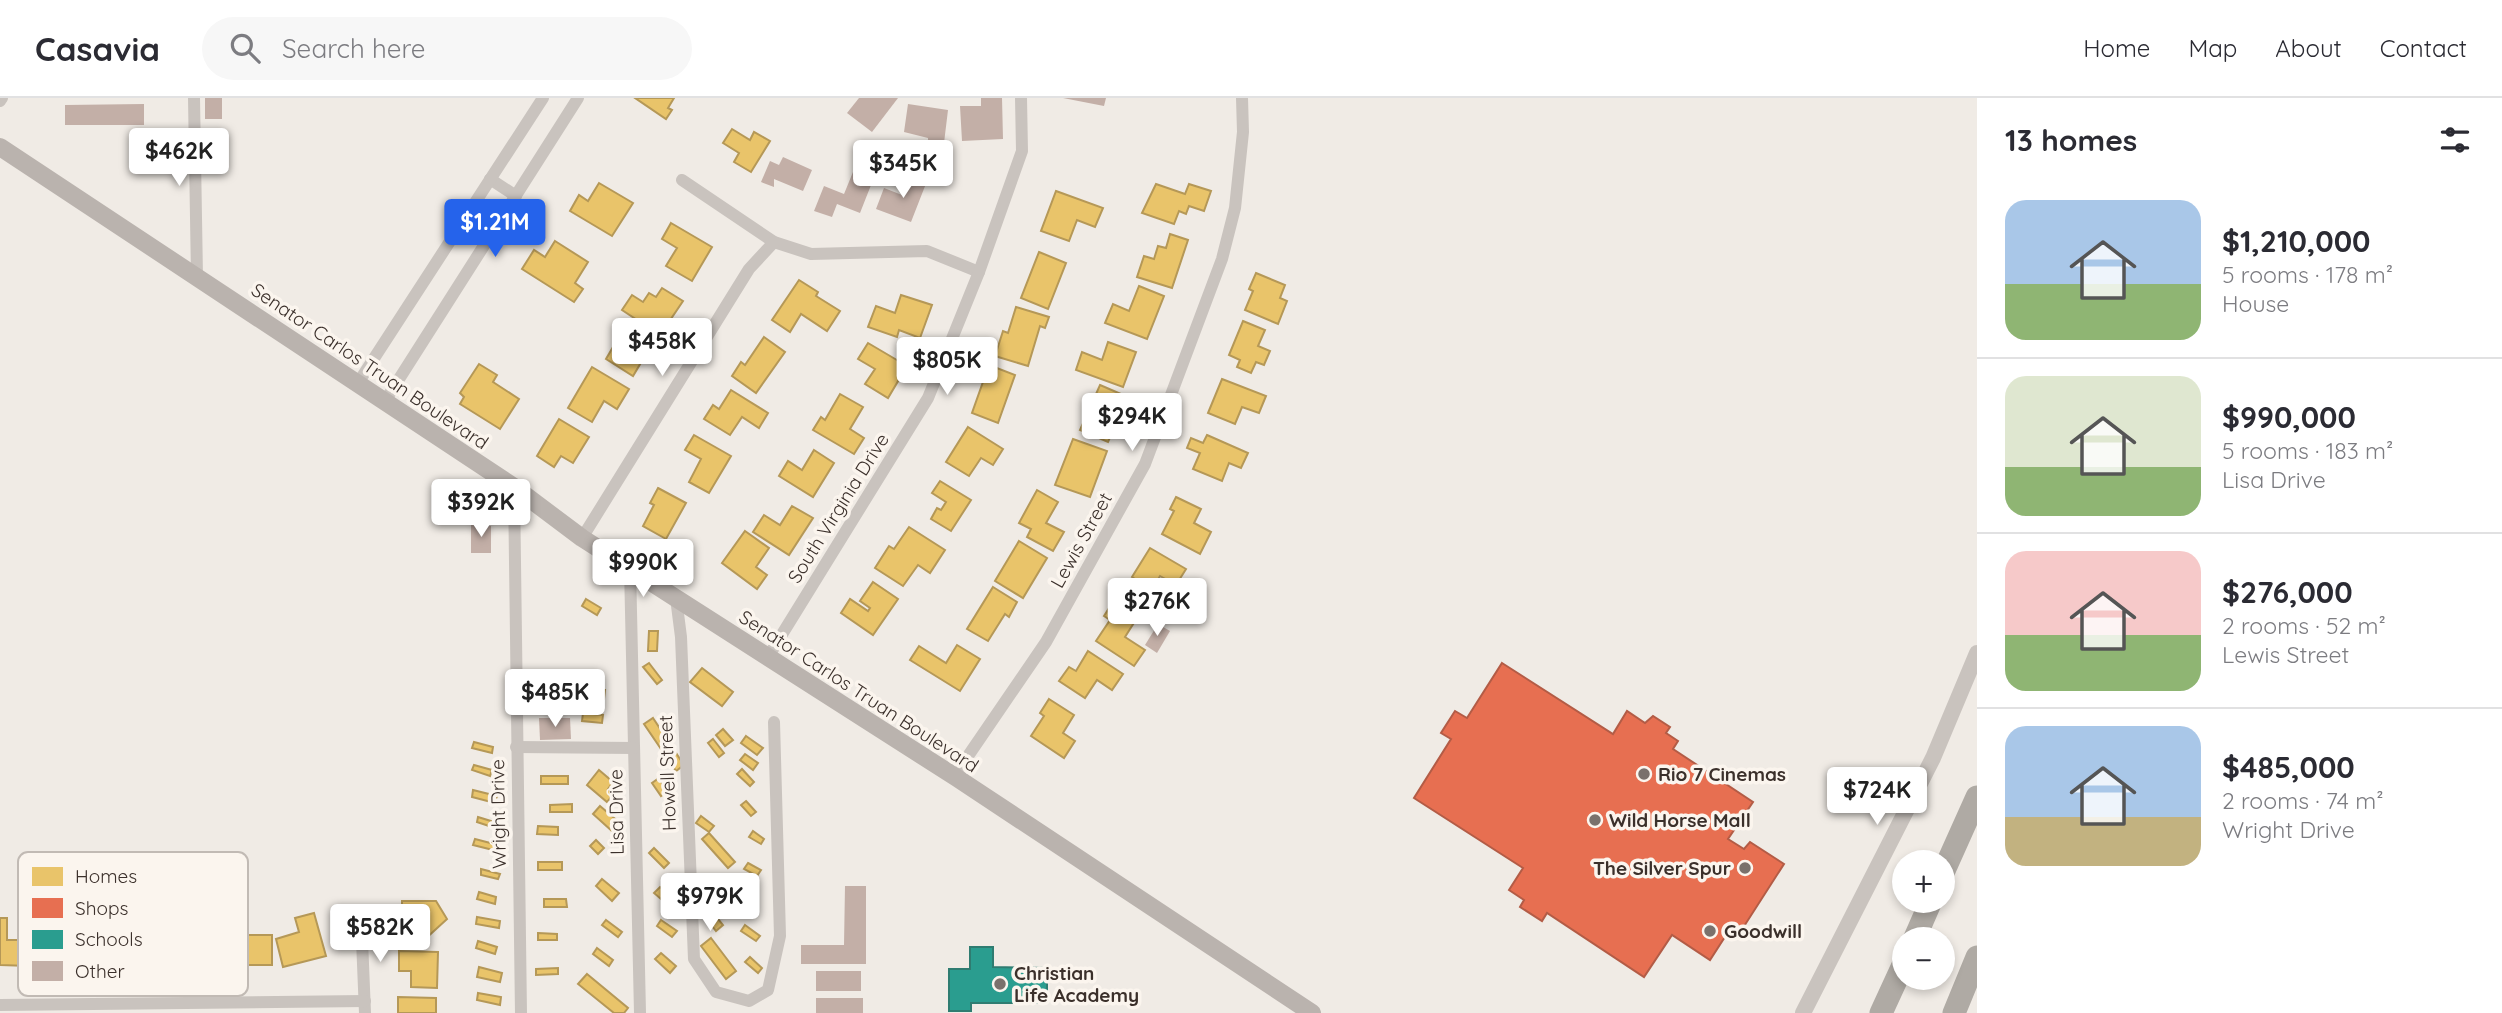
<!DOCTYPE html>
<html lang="en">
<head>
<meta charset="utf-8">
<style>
	:root { --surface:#fff; --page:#f7f7f7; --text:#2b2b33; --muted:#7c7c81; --line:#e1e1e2; --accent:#2563eb }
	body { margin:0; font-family:Quicksand,sans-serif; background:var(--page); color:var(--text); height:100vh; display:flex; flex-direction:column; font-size:26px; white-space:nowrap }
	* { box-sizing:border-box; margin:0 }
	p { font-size:23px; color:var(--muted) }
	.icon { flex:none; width:38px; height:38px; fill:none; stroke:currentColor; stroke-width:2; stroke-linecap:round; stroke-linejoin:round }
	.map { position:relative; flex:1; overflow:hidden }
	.panel { display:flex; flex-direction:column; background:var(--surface); width:525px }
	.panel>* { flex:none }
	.tools { position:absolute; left:1892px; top:752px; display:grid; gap:14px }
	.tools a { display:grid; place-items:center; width:63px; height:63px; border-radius:50%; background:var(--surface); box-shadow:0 4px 10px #0003; font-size:35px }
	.price { position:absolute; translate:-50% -60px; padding:0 16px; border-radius:7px; background:#fff; color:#222; font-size:23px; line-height:46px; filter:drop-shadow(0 2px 4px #0008) }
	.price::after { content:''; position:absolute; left:50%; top:42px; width:21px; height:16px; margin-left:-10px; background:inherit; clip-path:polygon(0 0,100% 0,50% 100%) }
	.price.active { background:var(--accent); color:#fff }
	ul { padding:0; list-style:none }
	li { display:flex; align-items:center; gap:21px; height:175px; padding:0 28px }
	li+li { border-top:2px solid var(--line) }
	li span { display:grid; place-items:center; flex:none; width:196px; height:140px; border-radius:21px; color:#555 }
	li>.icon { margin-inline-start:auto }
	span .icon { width:84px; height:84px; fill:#fffc; stroke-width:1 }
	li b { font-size:30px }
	h2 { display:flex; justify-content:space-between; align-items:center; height:84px; padding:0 28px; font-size:30px }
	header { display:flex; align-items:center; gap:42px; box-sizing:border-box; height:98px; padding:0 35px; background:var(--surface); border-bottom:2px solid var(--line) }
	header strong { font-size:33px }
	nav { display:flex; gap:38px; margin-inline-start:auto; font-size:24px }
	.search { width:490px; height:63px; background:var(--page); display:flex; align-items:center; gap:18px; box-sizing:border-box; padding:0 24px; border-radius:38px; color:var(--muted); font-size:26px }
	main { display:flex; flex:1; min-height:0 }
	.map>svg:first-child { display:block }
	.homes { fill:#e9c46a; stroke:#b59857; stroke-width:2 }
	.shops { fill:#e76f51; stroke:#b35c46; stroke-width:2 }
	.schools { fill:#2a9d8f; stroke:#2f7c71; stroke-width:2 }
	.building { fill:#c3afa7 }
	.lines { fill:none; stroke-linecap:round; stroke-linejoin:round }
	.minor { stroke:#c9c3be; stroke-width:12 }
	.tertiary { stroke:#c9c3be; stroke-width:16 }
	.secondary { stroke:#bab3ae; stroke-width:18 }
	.motorway { stroke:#afaaa4; stroke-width:23 }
	.poi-dot { fill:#7a716c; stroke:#fbf5ee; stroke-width:2.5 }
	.labels { text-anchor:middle; stroke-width:7; stroke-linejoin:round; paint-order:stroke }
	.street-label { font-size:19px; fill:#3b302b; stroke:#fbf5ee }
	.poi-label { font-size:19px; font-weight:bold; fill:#3b302b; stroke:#fbf5ee; text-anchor:start }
	.key { fill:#fbf5ee; stroke:#c1bab4; stroke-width:2 }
	.key-label { font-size:19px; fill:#3b302b }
</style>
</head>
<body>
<header>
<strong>Casavia</strong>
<div class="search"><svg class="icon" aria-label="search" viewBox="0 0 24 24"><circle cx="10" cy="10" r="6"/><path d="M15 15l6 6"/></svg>Search here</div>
<nav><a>Home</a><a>Map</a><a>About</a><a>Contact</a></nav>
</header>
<main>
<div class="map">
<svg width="1977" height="915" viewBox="0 0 1977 915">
	<rect width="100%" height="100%" fill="#f0ebe5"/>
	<!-- homes -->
	<g class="homes">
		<path d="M635,0h39l-6,10 4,2 -6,9z"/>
		<path d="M732,31l18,11 4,-8 16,9 -19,31 -17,-10 5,-9 -16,-10z"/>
		<path d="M599,85l34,20 -21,33 -42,-25 9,-16 9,6z"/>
		<path d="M1156,86l29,10 4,-10 22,7 -7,20 -15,-5 -3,8 -7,-3 -5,13 -32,-11z"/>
		<path d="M1056,93l47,17 -8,19 -18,-7 -8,21 -28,-10z"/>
		<path d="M671,125l41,24 -20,34 -26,-15 11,-18 -15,-9z"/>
		<path d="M1170,136l18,6 -16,48 -35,-11 7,-21 10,3 4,-13 8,2z"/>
		<path d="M555,143l33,21 -13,21 8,6 -9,13 -52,-33 12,-19 11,7z"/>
		<path d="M1039,154l27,11 -18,46 -27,-11z"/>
		<path d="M1256,175l29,12 -5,13 7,3 -9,23 -33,-14 8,-19 -4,-2z"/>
		<path d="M799,182l19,12 -2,4 24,15 -13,20 -26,-17 -11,18 -18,-12z"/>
		<path d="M1139,188l25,10 -17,43 -42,-16 8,-19 16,7z"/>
		<path d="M662,190l21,13 -23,34 -38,-25 10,-15 11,7 6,-9 7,4z"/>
		<path d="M901,197l31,10 -12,33 -21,-8 -2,7 -29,-10 8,-21 19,7z"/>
		<path d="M1016,209l33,10 -4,11 -5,-2 -12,40 -33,-10 8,-25 5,2z"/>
		<path d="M1243,223l22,9 -7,16 12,5 -6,14 -8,-3 -5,11 -14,-6 3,-7 -11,-5z"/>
		<path d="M627,225l28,16 -22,37 -27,-17z"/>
		<path d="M764,239l21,15 -29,41 -24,-17 9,-14 4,3z"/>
		<path d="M1108,244l28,10 -13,35 -47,-17 6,-18 20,8z"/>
		<path d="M868,245l39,23 -19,32 -23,-14 10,-15 -17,-10z"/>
		<path d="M479,266l18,11 -4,7 26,17 -19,30 -40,-25 4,-7 -4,-4z"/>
		<path d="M989,267l26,10 -17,48 -26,-10z"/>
		<path d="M592,269l37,22 -12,20 -13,-8 -12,21 -24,-14z"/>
		<path d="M1222,281l44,17 -7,17 -17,-6 -7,17 -27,-11z"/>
		<path d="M1100,287l28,12 -20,45 -28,-12z"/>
		<path d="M731,292l37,23 -9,15 -17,-11 -12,18 -26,-16 9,-14 6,4z"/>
		<path d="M840,296l23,13 -13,22 14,9 -10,16 -41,-24 8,-13 4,3z"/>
		<path d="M559,321l30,18 -16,26 -12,-7 -7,11 -17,-11z"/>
		<path d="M968,329l35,22 -10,16 -12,-7 -12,18 -23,-14z"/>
		<path d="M694,337l37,21 -22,37 -20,-11 12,-23 -16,-9z"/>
		<path d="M1207,337l41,18 -7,15 -12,-5 -7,18 -29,-12 7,-16 -13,-5 4,-10 12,5z"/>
		<path d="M1073,341l34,12 -17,46 -35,-12z"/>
		<path d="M814,352l20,13 -21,34 -34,-21 9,-15 14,9z"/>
		<path d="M940,383l31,19 -20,31 -20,-12 6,-11 4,2 5,-8 -14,-9z"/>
		<path d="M658,390l28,15 -20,36 -23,-13 11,-21 -4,-2z"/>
		<path d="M1037,392l21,12 -12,21 18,9 -11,19 -26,-14 4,-8 -12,-6z"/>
		<path d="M1176,399l25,12 -7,14 17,9 -11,22 -38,-20 12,-23 -4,-2z"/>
		<path d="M792,408l21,12 -24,37 -36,-23 11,-17 16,10z"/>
		<path d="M909,429l36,23 -15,23 -12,-8 -15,21 -28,-18 14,-22 5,3z"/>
		<path d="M745,433l24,17 -13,19 11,8 -10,14 -35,-26z"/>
		<path d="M1019,443l28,17 -24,40 -28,-17z"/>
		<path d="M1150,450l36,21 -10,16 -16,-9 -8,14 -20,-13z"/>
		<path d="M873,484l25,17 -25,36 -32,-22 9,-14 18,12 2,-3 -10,-7z"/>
		<path d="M993,489l24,15 -8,15 -4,-3 -17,27 -21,-12z"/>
		<path d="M586,501l15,9 -4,7 -15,-9z"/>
		<path d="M1113,504l24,16 -12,19 20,13 -11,16 -38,-25 14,-21 -6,-4z"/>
		<path d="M649,533h9l-1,20h-9z"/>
		<path d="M957,547l23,14 -20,32 -50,-31 9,-14 27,17z"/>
		<path d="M1088,553l35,23 -11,16 -15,-10 -12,18 -26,-17 10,-14 7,4z"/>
		<path d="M649,565l13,17 -5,4 -14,-17z"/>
		<path d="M702,570l31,24 -11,14 -32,-24z"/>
		<path d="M584,591l21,1 -1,9 -20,-2z"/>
		<path d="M1049,601l25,16 -11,18 12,8 -11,17 -33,-22 13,-20 -4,-3z"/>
		<path d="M583,615l20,2 -1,8 -20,-2z"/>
		<path d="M653,620l31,47 -8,6 -32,-47z"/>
		<path d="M723,631l10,11 -8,6 -9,-11z"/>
		<path d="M746,638l17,12 -6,7 -16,-12z"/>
		<path d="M713,641l11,14 -5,4 -11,-14z"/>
		<path d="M474,644l19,5 -1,6 -20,-5z"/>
		<path d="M745,656l13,9 -5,7 -13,-10z"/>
		<path d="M474,667l18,5 -2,6 -18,-6z"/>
		<path d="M742,671l12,13 -4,4 -13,-12z"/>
		<path d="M599,672l14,12 -5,7 6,5 -7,8 -20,-17z"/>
		<rect x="541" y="678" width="27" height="8"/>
		<path d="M659,680l8,14 -6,4 -9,-13z"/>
		<path d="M473,692l24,6 -2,7 -23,-6z"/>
		<path d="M746,703l10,11 -5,4 -10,-11z"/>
		<path d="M572,706v8h-22v-7z"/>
		<path d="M600,708l20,17 -8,8 -19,-17z"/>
		<path d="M701,718l13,10 -5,6 -13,-9z"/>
		<path d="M478,719l16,5 -2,5 -15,-5z"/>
		<path d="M538,728l20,1v8l-21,-1z"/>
		<path d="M753,733l11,8 -3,5 -12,-7z"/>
		<path d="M709,735l26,29 -7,6 -26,-29z"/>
		<path d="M475,741l23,6 -1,6 -24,-6z"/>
		<path d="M596,742l8,8 -6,6 -8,-8z"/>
		<path d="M654,750l15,15 -5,5 -15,-15z"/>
		<rect x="538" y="764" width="24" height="8"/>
		<path d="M748,765l13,7 -4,6 -13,-7z"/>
		<path d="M481,771l19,5 -2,5 -17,-4z"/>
		<path d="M602,781l17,14 -7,8 -16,-15z"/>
		<path d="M660,789l15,13 -6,6 -15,-13z"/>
		<path d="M479,794l17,5 -1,7 -18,-5z"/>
		<path d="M544,801h22l1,8h-23z"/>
		<path d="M402,803h34l11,18 -24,22h-21z"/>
		<path d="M706,806l17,21 -7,6 -17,-22z"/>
		<path d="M314,815l12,43 -43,11 -7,-28 23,-7 -4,-14z"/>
		<path d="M477,819l23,4 -1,7 -23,-4z"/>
		<path d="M0,820h7v22h23l-1,26 -29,-1z"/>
		<path d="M606,822l16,12 -4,5 -16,-12z"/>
		<path d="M661,822l16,11 -5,6 -15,-11z"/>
		<path d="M745,827l15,11 -4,5 -15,-10z"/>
		<path d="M538,835l19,1v6h-19z"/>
		<path d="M218,837h54v30h-53z"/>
		<path d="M711,840l25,33 -10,8 -25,-33z"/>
		<path d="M478,843l19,6 -2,7 -19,-6z"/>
		<path d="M597,850l16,12 -4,6 -16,-12z"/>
		<path d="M399,853l39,1 -1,36 -26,-1v-16h-12z"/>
		<path d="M661,855l15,13 -6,7 -15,-14z"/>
		<path d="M750,859l12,11 -4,5 -13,-11z"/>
		<path d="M479,869l23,6 -2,9 -23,-5z"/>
		<path d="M558,870v6l-22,1v-6z"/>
		<path d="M587,876l41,34 -4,5h-10l-36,-29z"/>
		<path d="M478,895l23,4 -1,8 -23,-5z"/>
		<path d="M398,899l38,1v15h-38z"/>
	</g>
	<!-- shops -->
	<path class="shops" d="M1502,565l111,71 14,-23 18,12 8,-7 17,11 -4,6 12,8 -5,8 80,53 -25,37 16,10 6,-7 34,22 -43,67 -9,-5 -22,34 -38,-25 -28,42 -97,-64 -5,8 -22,-14 4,-7 -15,-10 14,-22 -109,-70 37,-59 -10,-6 14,-22 12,7z"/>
	<!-- schools -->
	<path class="schools" d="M970,849h23v20l54,1v35h-76v8h-22v-42h21z"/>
	<!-- building -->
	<g class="building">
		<rect x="205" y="0" width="17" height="21"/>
		<path d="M859,0h39l-26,34 -25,-19z"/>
		<path d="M981,0h21l1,41 -41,2 -2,-35h21z"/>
		<path d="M1063,0h43l-2,8z"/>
		<path d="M144,6v21h-79v-20z"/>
		<path d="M908,6l40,6 -4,33 -16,-2v-3l-24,-6z"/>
		<path d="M783,59l29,13 -9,21 -29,-12v8l-13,-5 9,-21 9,4z"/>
		<path d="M853,74l20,8 -13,33 -23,-9 -5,13 -18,-6 10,-25 20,8z"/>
		<path d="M910,77l17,6 -16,41 -35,-13 8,-21 18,7z"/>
		<path d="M471,427l20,1v27h-20z"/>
		<path d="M1158,526l12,7 -13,22 -12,-8z"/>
		<path d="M539,620h31l1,21 -31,1z"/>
		<path d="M845,788h21v78h-65v-19h43z"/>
		<rect x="816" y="873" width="45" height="20"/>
		<rect x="816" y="900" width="47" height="15"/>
	</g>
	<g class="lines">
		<!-- minor -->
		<g class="minor">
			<path d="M194,0l3,179"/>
			<path d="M0,3l2,-3"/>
			<path d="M490,81l26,17"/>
			<path d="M682,82l92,62 37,12 116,-3 52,21"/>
			<path d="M358,285l185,-285"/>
			<path d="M385,303l193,-303"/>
			<path d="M514,389l7,526"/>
			<path d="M582,440l167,-269 25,-27"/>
			<path d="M630,469l10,446"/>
			<path d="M676,500l5,39 13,322 22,33 33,9 19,-11 12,-54 -6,-214"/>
			<path d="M768,559l160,-259 51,-126 43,-121 -1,-53"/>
			<path d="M516,649l118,1"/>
			<path d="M957,680l11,-22 78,-114 99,-178 77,-205 13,-51 8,-76 -1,-34"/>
			<path d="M361,817l4,98"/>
			<path d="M0,907l365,-4"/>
		</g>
		<!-- tertiary -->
		<path class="tertiary" d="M1803,915l130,-255 44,-105"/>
		<!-- secondary -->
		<path class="secondary" d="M0,49l514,340 68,51 375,240 355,235"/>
		<!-- motorway -->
		<g class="motorway">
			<path d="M1942,777l35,-78"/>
			<path d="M1914,842l17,-39"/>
			<path d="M1881,915l23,-50"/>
			<path d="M1954,915l23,-56"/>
		</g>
	</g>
	<!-- markers -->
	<g class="poi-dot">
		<circle cx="1644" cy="676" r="7"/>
		<circle cx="1595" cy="722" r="7"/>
		<circle cx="1745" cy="770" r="7"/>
		<circle cx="1710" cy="833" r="7"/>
		<circle cx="1000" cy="886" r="7"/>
	</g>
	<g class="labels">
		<!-- street labels -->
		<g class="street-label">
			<text transform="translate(370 268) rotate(34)" y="7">Senator Carlos Truan Boulevard</text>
			<text transform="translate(838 410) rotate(-58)" y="7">South Virginia Drive</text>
			<text transform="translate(1081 442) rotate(-61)" y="7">Lewis Street</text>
			<text transform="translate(859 593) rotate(33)" y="7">Senator Carlos Truan Boulevard</text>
			<text transform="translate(667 675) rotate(-92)" y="7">Howell Street</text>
			<text transform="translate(616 714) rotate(-91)" y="7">Lisa Drive</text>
			<text transform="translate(498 716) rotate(-91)" y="7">Wright Drive</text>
		</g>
		<!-- poi labels -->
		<g class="poi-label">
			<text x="1658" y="683">Rio 7 Cinemas</text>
			<text x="1609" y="729">Wild Horse Mall</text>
			<text x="1731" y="777" text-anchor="end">The Silver Spur</text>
			<text x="1724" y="840">Goodwill</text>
			<text x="1014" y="882">Christian<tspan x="1014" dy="22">Life Academy</tspan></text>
		</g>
	</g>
	<!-- legend -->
	<rect x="18" y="754" width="230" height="144" rx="10" class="key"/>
	<rect x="32" y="769" width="31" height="19" fill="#e9c46a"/>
	<rect x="32" y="800" width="31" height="20" fill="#e76f51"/>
	<rect x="32" y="832" width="31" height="19" fill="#2a9d8f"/>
	<rect x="32" y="863" width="31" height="20" fill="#c3afa7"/>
	<g class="key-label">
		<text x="75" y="785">Homes</text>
		<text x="75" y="817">Shops</text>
		<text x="75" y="848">Schools</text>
		<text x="75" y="880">Other</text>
	</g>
</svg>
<div class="tools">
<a>+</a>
<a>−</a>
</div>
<b class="price" style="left:179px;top:90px">$462K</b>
<b class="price" style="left:903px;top:102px">$345K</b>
<b class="price active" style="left:495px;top:161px">$1.21M</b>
<b class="price" style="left:662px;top:280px">$458K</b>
<b class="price" style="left:947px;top:299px">$805K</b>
<b class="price" style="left:1132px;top:355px">$294K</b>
<b class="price" style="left:481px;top:441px">$392K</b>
<b class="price" style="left:643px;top:501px">$990K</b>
<b class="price" style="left:1157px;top:540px">$276K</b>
<b class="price" style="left:555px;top:631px">$485K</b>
<b class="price" style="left:1877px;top:729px">$724K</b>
<b class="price" style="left:710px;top:835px">$979K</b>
<b class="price" style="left:380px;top:866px">$582K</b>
</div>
<section class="panel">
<h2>13 homes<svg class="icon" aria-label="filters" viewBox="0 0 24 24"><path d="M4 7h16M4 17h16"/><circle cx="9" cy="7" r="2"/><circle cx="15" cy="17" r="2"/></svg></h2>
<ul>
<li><span style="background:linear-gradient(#a9c7e8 60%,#8fb573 0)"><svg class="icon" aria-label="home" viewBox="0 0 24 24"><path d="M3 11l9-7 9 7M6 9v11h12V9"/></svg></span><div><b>$1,210,000</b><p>5 rooms · 178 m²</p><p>House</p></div></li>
<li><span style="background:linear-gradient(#dfe7d0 65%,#8fb573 0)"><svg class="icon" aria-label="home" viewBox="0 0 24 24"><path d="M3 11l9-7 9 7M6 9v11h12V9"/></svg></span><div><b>$990,000</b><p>5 rooms · 183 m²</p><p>Lisa Drive</p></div></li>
<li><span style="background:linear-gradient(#f6c9c9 60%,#8fb573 0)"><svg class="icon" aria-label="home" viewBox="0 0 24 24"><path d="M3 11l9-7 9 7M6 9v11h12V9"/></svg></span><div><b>$276,000</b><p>2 rooms · 52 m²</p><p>Lewis Street</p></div></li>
<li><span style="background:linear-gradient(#a9c7e8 65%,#c2b280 0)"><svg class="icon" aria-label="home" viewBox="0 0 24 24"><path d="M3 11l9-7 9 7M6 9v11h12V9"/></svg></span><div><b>$485,000</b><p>2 rooms · 74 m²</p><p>Wright Drive</p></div></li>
</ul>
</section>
</main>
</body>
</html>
